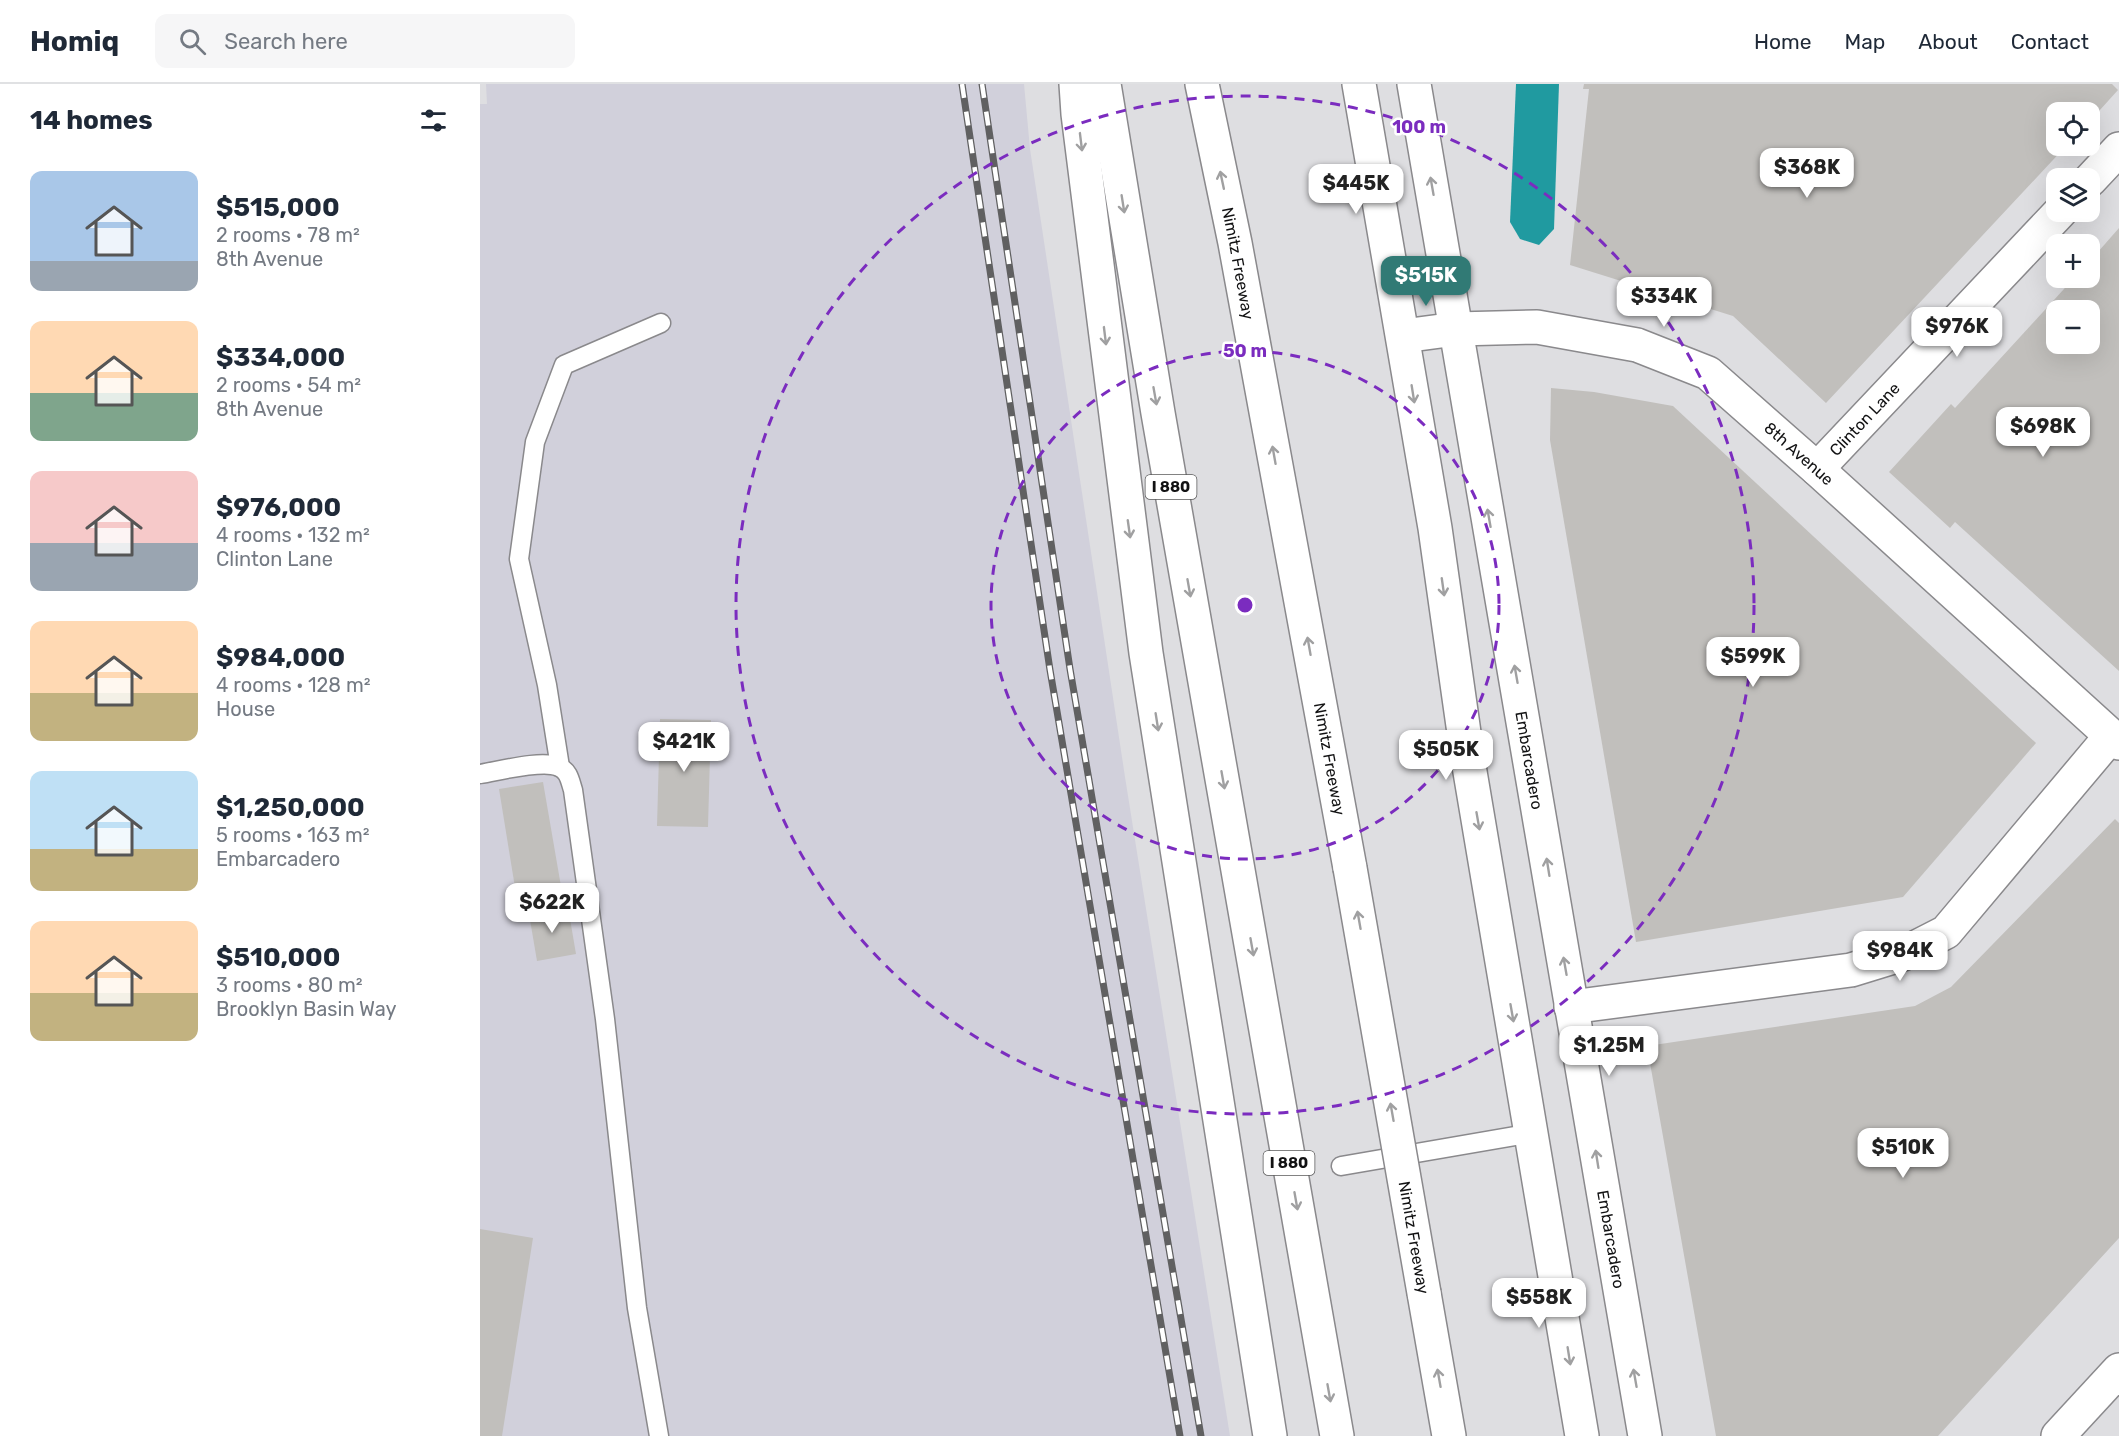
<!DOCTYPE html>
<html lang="en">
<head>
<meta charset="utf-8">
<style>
	:root { --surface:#fff; --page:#f6f6f7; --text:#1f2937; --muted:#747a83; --line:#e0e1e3; --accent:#317a75 }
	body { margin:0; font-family:Rubik,sans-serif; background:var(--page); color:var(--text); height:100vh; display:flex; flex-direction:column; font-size:22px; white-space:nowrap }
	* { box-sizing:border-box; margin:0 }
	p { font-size:20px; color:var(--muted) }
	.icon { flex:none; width:33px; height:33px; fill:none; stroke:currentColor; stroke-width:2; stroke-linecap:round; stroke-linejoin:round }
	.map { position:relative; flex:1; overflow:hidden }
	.panel { display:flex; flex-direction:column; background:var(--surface); width:480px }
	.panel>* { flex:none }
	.tools { position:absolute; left:1566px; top:18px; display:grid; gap:12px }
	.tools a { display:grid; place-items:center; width:54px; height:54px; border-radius:12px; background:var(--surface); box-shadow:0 6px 24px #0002; font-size:30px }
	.price { position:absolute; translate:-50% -51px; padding:0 14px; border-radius:12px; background:#fff; color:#222; font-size:20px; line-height:39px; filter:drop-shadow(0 2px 3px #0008) }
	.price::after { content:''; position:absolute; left:50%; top:36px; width:18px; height:14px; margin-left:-9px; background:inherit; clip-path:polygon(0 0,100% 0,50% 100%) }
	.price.active { background:var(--accent); color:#fff }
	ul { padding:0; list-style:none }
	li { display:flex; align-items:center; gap:18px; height:150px; padding:0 30px }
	li span { display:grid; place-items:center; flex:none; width:168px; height:120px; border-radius:12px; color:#555 }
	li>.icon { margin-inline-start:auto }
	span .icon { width:72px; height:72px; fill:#fffc; stroke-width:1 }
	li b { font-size:26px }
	h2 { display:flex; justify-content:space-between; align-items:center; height:72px; padding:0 30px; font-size:26px }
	header { display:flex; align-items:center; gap:36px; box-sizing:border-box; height:84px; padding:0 30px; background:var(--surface); border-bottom:2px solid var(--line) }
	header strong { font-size:28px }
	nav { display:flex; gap:33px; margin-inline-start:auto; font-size:21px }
	.search { width:420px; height:54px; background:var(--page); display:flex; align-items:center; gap:15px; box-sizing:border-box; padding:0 21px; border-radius:12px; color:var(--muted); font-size:22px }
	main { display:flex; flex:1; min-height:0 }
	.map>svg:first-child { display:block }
	.built { fill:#d1d0db }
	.water { fill:#209aa0 }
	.building { fill:#c1bfbc; fill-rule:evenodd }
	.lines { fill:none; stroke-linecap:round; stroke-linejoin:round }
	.service-casing { stroke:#8a898c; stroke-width:21 }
	.minor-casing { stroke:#8a898c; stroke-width:36 }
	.secondary-casing { stroke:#8a898c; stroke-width:36 }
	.motorway-casing { stroke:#8a898c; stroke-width:36 }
	.service { stroke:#fff; stroke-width:18 }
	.minor { stroke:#fff; stroke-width:33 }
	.secondary { stroke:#fff; stroke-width:33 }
	.motorway { stroke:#fff; stroke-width:33 }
	.rail-casing { stroke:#606061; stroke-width:7 }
	.rail { stroke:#fff; stroke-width:4.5; stroke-dasharray:14; stroke-linecap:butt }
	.motorway-bridge-casing { stroke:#8a898c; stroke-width:36; stroke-linecap:butt }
	.motorway-bridge { stroke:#fff; stroke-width:33 }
	.oneway { stroke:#a0a0a1 }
	.ring { fill:none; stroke:#7b2cbf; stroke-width:3; stroke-dasharray:10 8 }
	.labels { text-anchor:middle; stroke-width:5; stroke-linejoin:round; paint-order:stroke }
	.shield { fill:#fff; stroke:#59595a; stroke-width:1.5 }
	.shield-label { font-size:15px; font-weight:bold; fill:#121213 }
	.street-label { font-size:16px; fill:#121213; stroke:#fff }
	.centre { fill:#7b2cbf; stroke:#fff; stroke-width:3 }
	.ring-label { font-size:18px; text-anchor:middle; font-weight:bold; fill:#7b2cbf; stroke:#fff; stroke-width:5; stroke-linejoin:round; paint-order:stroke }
</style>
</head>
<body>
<header>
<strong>Homiq</strong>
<div class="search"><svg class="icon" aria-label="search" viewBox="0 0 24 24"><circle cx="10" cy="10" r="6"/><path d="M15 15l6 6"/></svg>Search here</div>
<nav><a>Home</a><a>Map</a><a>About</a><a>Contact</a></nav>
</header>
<main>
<section class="panel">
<h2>14 homes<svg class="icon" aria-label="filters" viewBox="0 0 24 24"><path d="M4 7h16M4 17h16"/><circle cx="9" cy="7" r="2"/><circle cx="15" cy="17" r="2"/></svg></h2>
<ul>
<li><span style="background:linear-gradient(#a9c7e8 75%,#9aa5b1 0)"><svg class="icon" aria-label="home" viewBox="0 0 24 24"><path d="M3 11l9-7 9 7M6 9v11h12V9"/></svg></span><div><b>$515,000</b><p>2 rooms · 78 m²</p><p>8th Avenue</p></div></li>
<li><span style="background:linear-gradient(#ffd9b3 60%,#7fa58c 0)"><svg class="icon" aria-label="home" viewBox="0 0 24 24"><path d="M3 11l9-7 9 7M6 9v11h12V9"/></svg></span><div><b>$334,000</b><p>2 rooms · 54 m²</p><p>8th Avenue</p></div></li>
<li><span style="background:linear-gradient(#f6c9c9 60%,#9aa5b1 0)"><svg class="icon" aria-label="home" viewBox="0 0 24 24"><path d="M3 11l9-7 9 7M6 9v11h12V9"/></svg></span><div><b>$976,000</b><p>4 rooms · 132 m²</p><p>Clinton Lane</p></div></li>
<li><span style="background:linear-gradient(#ffd9b3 60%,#c2b280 0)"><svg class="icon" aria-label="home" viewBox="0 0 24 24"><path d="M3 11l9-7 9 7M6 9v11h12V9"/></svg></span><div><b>$984,000</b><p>4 rooms · 128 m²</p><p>House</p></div></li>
<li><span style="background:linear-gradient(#bfe0f5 65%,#c2b280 0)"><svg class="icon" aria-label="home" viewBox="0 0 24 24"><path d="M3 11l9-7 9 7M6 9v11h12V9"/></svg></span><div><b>$1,250,000</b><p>5 rooms · 163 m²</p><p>Embarcadero</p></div></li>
<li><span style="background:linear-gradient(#ffd9b3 60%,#c2b280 0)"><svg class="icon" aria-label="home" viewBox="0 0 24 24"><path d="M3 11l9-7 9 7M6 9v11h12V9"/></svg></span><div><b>$510,000</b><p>3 rooms · 80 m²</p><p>Brooklyn Basin Way</p></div></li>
</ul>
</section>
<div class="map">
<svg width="1639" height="1352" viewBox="0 0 1639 1352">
	<rect width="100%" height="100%" fill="#dedee1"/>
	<!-- built -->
	<path class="built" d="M6,0h538l6,65 95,628 105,659h-750v-1332h7z"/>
	<!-- water -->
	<path class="water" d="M1036,0h43l-5,145 -15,16 -19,-6 -10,-17z"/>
	<!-- building -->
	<g class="building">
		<path d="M1104,0h528l6,6 -28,31v-9h-34v34h10l-240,257 -93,-87 -163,-51 19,-176h-6z"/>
		<path d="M1639,144v443l-164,-149 -5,6 -61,-56 62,-68 4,4 119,-130h16v-17zM1576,226h34v34h-34z"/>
		<path d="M1071,304l43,4 79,14 363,337 -133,154 -267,45 -86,-502z"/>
		<path d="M180,635l51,1 -3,107 -51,-1z"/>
		<path d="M63,698l20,116 -45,8 -19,-117z"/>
		<path d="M1635,735l4,4v415l-181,198h-222l-69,-390 268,-40 36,-19z"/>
		<path d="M88,823l8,47 -39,7 -8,-47z"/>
		<path d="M0,1145l53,9 -31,198h-22z"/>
	</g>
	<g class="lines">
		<defs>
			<g id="service">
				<path d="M80,683l-13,-82 -28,-126 16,-117 29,-77 97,-42"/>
				<path d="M0,690c19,-3 63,-15 79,-7 10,4 11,14 14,23l32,229 32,289 22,128"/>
				<path d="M861,1082l191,-33"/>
			</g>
			<g id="minor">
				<path d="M1610,96l29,-31"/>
				<path id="s1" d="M923,252l53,-7 81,-2 100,18 71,28 109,96 302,274"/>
				<path id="s2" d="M1337,385l243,-257"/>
				<path d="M1091,923l280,-37 52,-16 43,-22 165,-196"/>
				<path d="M1578,1352l61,-66"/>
			</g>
			<g id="secondary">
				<path d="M879,0l76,444 32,226 115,682"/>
				<path id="s3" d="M934,0l231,1352"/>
			</g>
			<g id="motorway">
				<path d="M596,0l2,30 68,539 124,783"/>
				<path d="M624,0l54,329 179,1023"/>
				<path id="s4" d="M722,0l33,159 115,625"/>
				<path d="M944,1209l25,143"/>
			</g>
		</defs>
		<!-- service casing -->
		<use href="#service" class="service-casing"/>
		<!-- minor casing -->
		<use href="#minor" class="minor-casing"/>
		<!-- secondary casing -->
		<use href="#secondary" class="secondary-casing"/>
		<!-- motorway casing -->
		<use href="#motorway" class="motorway-casing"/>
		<!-- service -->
		<use href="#service" class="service"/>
		<!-- minor -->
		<use href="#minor" class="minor"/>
		<!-- secondary -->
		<use href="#secondary" class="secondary"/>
		<!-- motorway -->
		<use href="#motorway" class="motorway"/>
		<defs>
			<g id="rail">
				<path d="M482,0l88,586 130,766"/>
				<path d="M502,0l88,585 131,767"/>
			</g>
		</defs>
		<!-- rail casing -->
		<use href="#rail" class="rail-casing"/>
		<!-- rail -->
		<use href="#rail" class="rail"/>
		<defs>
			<g id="motorway-bridge">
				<path id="s5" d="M870,784l74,425"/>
			</g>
		</defs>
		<!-- motorway-bridge casing -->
		<use href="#motorway-bridge" class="motorway-bridge-casing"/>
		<!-- motorway-bridge -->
		<use href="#motorway-bridge" class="motorway-bridge"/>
	</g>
	<!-- one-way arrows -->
	<defs><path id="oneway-shaft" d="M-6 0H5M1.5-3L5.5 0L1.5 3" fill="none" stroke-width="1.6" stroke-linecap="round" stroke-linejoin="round" transform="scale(1.5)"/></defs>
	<g class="oneway">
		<use href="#oneway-shaft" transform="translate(601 58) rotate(83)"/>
		<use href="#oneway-shaft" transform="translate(742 96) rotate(-102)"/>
		<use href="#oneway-shaft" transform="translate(952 102) rotate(-100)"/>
		<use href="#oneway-shaft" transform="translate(643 120) rotate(81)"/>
		<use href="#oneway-shaft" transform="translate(625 252) rotate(83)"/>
		<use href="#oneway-shaft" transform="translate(933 310) rotate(81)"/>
		<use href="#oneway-shaft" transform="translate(675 312) rotate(80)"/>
		<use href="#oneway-shaft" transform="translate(794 371) rotate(-100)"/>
		<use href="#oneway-shaft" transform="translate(1009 434) rotate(-100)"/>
		<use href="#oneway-shaft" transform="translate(649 445) rotate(82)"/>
		<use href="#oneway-shaft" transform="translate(963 503) rotate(82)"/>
		<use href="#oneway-shaft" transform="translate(709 504) rotate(80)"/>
		<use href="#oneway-shaft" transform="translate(829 562) rotate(-100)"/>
		<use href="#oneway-shaft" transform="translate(1036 590) rotate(-100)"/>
		<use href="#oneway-shaft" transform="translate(677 638) rotate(81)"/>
		<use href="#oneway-shaft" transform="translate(743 696) rotate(80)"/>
		<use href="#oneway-shaft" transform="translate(998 737) rotate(80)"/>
		<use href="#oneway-shaft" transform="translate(1068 783) rotate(-99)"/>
		<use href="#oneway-shaft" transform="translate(879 836) rotate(-100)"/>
		<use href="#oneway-shaft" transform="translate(772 863) rotate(80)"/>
		<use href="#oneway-shaft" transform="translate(1085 882) rotate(-100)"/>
		<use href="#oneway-shaft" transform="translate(1032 929) rotate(80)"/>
		<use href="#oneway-shaft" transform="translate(912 1028) rotate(-100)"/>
		<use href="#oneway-shaft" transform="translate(1117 1075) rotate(-99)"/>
		<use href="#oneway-shaft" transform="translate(816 1117) rotate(80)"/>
		<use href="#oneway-shaft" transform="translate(1089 1272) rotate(81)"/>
		<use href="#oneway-shaft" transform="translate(959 1294) rotate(-100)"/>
		<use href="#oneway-shaft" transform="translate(1155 1294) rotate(-100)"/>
		<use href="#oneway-shaft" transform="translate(849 1309) rotate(80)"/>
	</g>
	<!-- distance rings -->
	<g class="ring">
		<circle cx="765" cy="521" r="254"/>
		<circle cx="765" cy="521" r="509"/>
	</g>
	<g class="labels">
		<!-- shield labels -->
		<g class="shield">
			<rect x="665.5" y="391" width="51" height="24" rx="4.5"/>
			<rect x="783.5" y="1067" width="51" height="24" rx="4.5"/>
		</g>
		<g class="shield-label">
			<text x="691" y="408">I 880</text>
			<text x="809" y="1084">I 880</text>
		</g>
		<!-- street labels -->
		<g class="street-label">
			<text dy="6" stroke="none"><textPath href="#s4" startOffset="183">Nimitz Freeway</textPath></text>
			<text dy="6" stroke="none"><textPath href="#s2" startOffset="69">Clinton Lane</textPath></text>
			<text dy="6" stroke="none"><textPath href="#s1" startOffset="434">8th Avenue</textPath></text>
			<text dy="6" stroke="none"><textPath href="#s4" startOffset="687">Nimitz Freeway</textPath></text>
			<text dy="6" stroke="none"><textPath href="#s3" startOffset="686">Embarcadero</textPath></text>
			<text dy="6" stroke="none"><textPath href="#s5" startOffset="375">Nimitz Freeway</textPath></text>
			<text dy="6" stroke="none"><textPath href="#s3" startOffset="1172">Embarcadero</textPath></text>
		</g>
	</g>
	<circle cx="765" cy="521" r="9" class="centre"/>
	<g class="ring-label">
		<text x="939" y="49">100 m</text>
		<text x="765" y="273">50 m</text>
	</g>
</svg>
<div class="tools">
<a><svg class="icon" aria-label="locate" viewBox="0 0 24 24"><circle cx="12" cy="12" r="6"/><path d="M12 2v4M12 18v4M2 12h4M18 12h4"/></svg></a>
<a><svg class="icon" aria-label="layers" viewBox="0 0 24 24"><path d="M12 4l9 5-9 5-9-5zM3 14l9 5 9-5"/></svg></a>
<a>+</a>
<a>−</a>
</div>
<b class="price" style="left:1327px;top:115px">$368K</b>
<b class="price" style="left:876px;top:131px">$445K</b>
<b class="price active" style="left:946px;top:223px">$515K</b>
<b class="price" style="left:1184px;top:244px">$334K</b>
<b class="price" style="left:1477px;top:274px">$976K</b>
<b class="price" style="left:1563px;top:374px">$698K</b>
<b class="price" style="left:1273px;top:604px">$599K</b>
<b class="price" style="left:204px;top:689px">$421K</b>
<b class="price" style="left:966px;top:697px">$505K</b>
<b class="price" style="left:72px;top:850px">$622K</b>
<b class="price" style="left:1420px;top:898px">$984K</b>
<b class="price" style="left:1129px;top:993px">$1.25M</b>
<b class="price" style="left:1423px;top:1095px">$510K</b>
<b class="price" style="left:1059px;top:1245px">$558K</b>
</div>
</main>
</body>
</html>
